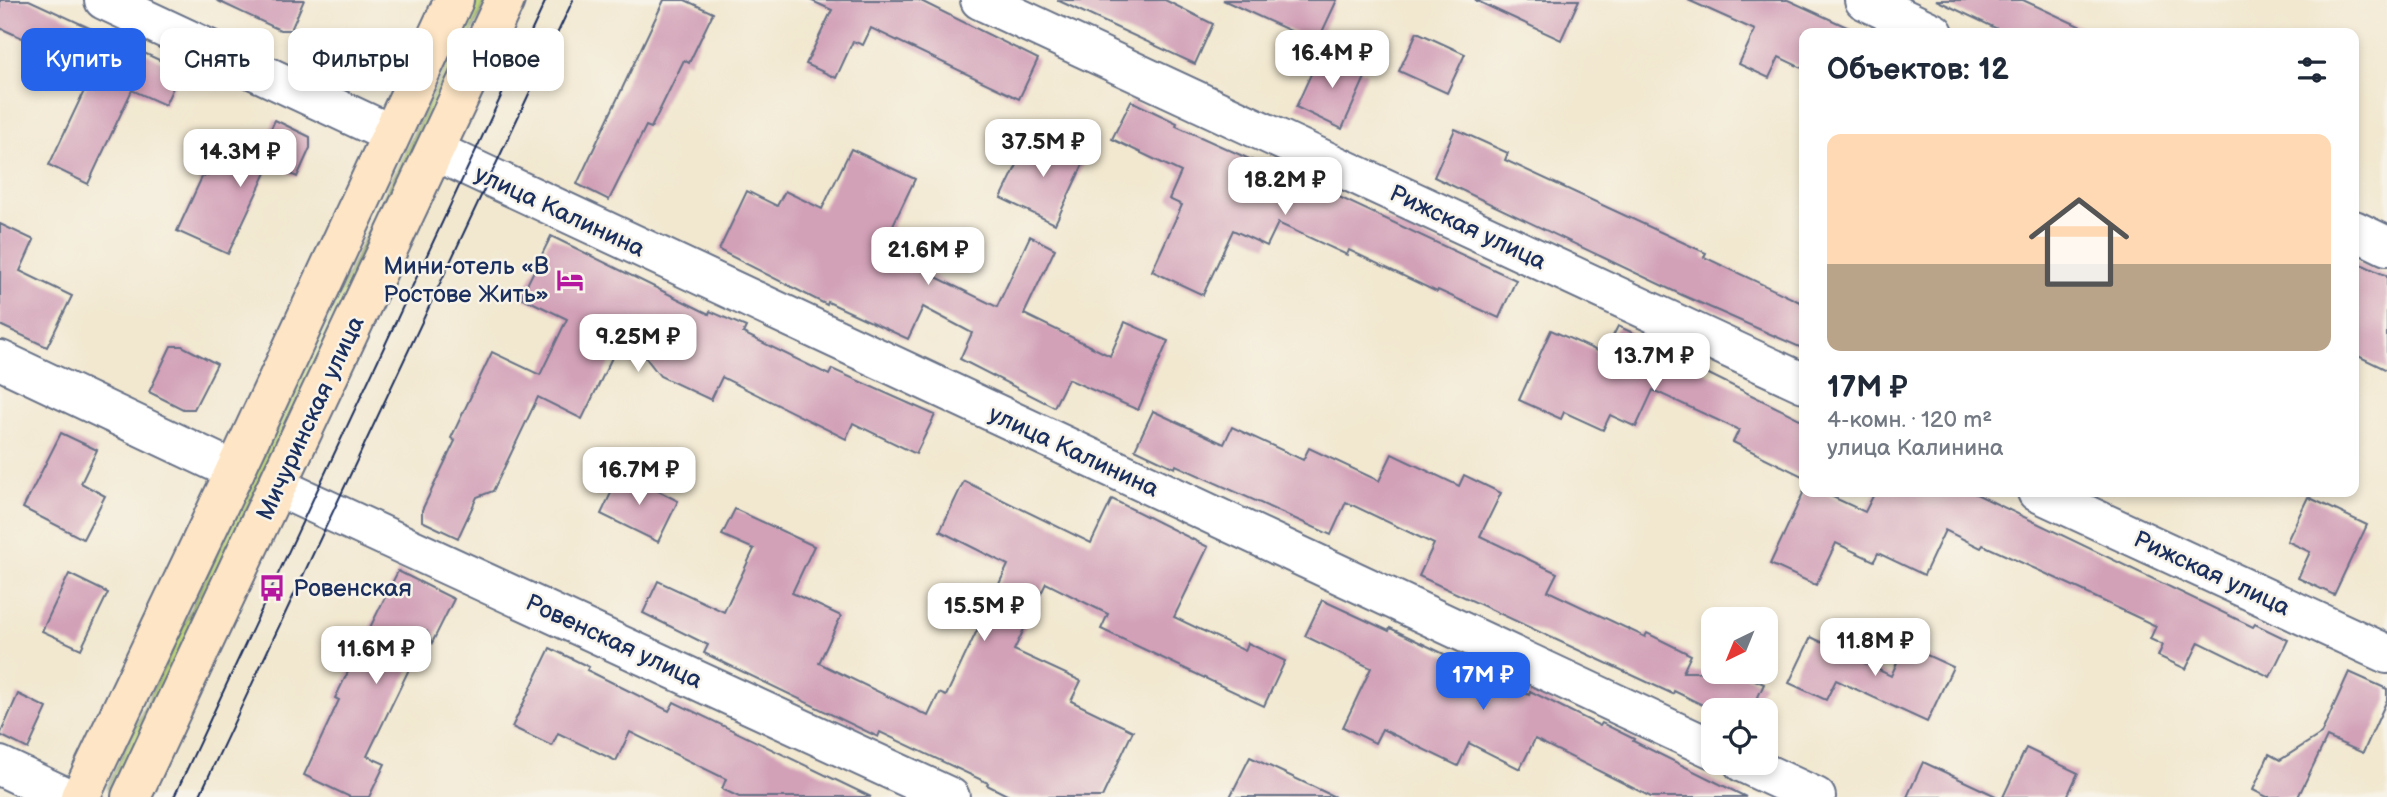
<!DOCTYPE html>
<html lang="ru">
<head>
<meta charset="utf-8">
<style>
	:root { --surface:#fff; --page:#f2f2f3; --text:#1f2937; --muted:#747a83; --accent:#2563eb }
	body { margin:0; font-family:"Balsamiq Sans",sans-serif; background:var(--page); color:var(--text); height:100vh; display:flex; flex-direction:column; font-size:26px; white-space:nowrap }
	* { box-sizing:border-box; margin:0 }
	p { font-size:23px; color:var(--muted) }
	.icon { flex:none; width:38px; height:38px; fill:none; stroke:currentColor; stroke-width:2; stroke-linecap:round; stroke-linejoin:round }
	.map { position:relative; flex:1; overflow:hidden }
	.panel { position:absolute; left:1799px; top:28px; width:560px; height:469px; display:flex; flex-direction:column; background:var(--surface); border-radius:14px; box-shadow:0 4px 10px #0003 }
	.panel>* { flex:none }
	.guide { position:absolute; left:21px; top:28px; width:665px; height:63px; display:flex; gap:14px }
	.needle { width:46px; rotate:223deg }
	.fabs { position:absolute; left:1701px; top:607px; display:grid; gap:14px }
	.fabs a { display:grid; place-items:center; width:77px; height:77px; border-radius:14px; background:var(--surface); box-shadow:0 4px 10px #0003; font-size:35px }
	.price { position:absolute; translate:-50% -60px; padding:0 16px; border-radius:14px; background:#fff; color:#222; font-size:23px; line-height:46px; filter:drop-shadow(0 2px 4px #0008) }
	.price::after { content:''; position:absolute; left:50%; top:42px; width:21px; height:16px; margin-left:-10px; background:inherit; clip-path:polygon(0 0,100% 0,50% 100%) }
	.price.selected { background:var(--accent); color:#fff }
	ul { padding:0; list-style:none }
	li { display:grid; align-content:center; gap:14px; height:371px; padding:0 28px }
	li span { display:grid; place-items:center; height:217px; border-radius:14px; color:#555 }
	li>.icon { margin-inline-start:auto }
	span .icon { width:126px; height:126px; fill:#fffc; stroke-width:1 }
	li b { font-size:30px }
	h2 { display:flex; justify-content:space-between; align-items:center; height:84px; padding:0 28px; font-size:30px }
	.tag { padding:0 24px; border-radius:14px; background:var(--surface); box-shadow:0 4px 10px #0003; font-size:24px; line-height:63px }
	.tag.selected { background:var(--accent); color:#fff }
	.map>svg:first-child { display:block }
	.green { fill:#bfd579; stroke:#6d826c; stroke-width:2 }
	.building { fill:#d2a0b7 }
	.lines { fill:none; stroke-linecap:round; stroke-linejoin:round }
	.street-casing { stroke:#667086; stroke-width:42 }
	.secondary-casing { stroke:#667086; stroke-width:42 }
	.street { stroke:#fff; stroke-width:38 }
	.secondary { stroke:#fde5c5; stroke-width:38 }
	.tram { stroke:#1b2f5e; stroke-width:2 }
	.labels { text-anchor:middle; stroke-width:5; stroke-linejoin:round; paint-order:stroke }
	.street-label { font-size:24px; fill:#1b2f5e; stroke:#f7f3e8 }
	.poi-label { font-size:24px; fill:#1b2f5e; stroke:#f7f3e8; text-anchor:end }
</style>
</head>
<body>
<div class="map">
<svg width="2387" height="797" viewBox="0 0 2387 797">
	<rect width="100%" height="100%" fill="#f7f3e8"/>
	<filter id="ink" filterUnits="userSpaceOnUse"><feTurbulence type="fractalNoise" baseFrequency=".0143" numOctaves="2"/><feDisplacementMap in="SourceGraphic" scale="14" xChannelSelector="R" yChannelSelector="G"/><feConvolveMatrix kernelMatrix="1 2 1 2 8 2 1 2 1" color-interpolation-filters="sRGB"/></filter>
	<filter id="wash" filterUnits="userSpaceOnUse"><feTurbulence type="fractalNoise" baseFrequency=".00686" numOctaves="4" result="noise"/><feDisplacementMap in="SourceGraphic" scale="28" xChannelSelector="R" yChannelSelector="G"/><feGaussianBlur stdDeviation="1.57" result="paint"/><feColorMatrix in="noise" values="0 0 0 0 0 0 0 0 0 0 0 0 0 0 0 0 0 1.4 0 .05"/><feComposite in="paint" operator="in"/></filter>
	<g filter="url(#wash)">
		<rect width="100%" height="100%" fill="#f2e8d0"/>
		<!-- green -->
		<path class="green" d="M477,0h10l-373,791 -7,-3z"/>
		<g id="blocks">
			<!-- building -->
			<g class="building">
				<path d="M0,0h29l152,70 -16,35 -33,-15 -44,94 -39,-19 45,-95 -94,-42z"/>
				<path d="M216,0h88l-13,30h-11z"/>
				<path d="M664,0h21l28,13 -24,50 -5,-3 -33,68 -5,-2 -37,74 -32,-16z"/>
				<path d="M810,0h109l119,59 -19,40 -148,-71 -8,17 -10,-4 -17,37 -30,-14 26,-54z"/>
				<path d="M1057,0h108l48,24 -18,40z"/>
				<path d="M1223,0h114l-20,43z"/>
				<path d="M1475,0h104l-18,40z"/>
				<path d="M1688,0h100l72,33h-56v36l-25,-12 -10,21 -30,-14 16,-34z"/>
				<path d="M1936,0h87l71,33h-88z"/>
				<path d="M1417,32l48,22 -18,39 -48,-22z"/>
				<path d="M1321,52l46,21 -25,56 -46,-22z"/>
				<path d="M1131,101l46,22 -1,3 91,41 2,-3 247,116 -17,38 -61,-28 -1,2 -88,-42 -2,5 -69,-32 -11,23 -34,-16 -30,65 -51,-24 30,-66 -13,-6 12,-27 -69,-33z"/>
				<path d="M275,120l35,17v11l-13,29 -27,-13 -42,90 -51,-23 25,-54 55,-19z"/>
				<path d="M1455,129l53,24 -3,7 201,93 -2,4 100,47v45l-122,-54 -248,-118z"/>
				<path d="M1032,134l53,26 -30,64 -54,-26z"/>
				<path d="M851,149l64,30 -34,71 116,57 33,-71 25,13 -31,65 86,42 15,-34 43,19 -30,69 -70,-31 -14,28 -94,-48 12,-26 -49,-26 -15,32 -80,-37 -1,3 -108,-55 28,-59 30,15 8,-15 37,18z"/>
				<path d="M0,224l34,16 -14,31 52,25 -25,51 -47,-22z"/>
				<path d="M551,236l158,78 1,-3 36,16 -3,6 86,42 3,-6 103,46 -19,39 -63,-31 -7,16 -124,-62 -11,23 -51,-24 -35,-45 -43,88 -44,-22 -45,94 -16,6 -19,41 -36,-17v-11l33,-69 -4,-3 41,-86 48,23 27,-56 -46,-22z"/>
				<path d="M2354,261l33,15v94l-33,-16z"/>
				<path d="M1618,326l28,13 -2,3 160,79v56l-71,-35 6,-12 -86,-40 -17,37 -26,-12 -7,15 -39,-18 -3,7 -42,-19 32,-70 53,24z"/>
				<path d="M171,346h11l35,18 -23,45h-11l-34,-17z"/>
				<path d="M1153,411l71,33 8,-17 71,33 6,-12 70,33 13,-27 67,32 5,-11 37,18 -21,43 77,37 -9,18 97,46 2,-4 44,22 -8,17h54l27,12 -12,26h-39l-39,-19 -1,3 -254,-118 15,-32 -88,-42 -15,33 -155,-70 -1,3 -40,-19z"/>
				<path d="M61,433l36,17 -16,33 24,13 -22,43 -60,-31z"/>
				<path d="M621,472l57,29 -20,41 -57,-28z"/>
				<path d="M964,481l127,62 21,-44 96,48 -34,70 71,34 3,-8 37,18 -21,45 -163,-77 7,-15 -62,-31 -32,67 67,31 -10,20 62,30 -31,66h-91l-24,-12 1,-2 -108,-51 -2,5 -174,-84 4,-8 -65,-32 15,-32 66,31 30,-63 -32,-14 13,-26 79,37 -22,47 49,23 -22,47 109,53 11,-23 7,3 62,-131 -68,-34z"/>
				<path d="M1804,491l18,1 43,20 10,-20h97l281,135 2,-3 33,16 -18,37 -71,-35 -13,27 -28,-13 5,-11 -13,-6 6,-13 -70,-33v-1l-103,-47 -2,3 -36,-18 -21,45 -46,-22 -4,8 -38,-18 -20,42 -46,-21z"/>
				<path d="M2308,497l59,28 -33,70 -36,-17 12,-26 -23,-11z"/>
				<path d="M398,571l56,28 -22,44 -5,-11 -60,124 18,8 -16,33h-19l-46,-22 35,-75 -4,-2z"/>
				<path d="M69,574l39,19 -27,56 -39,-18z"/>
				<path d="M1322,600l67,31 1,-3 139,67 1,-4 70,35 2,-3 32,16 -1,2 113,56h-95l-116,-58 -15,30 -51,-26 -11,23 -76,-37 -7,14 -32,-16 28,-59 -66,-32z"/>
				<path d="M1811,637l80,39 14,-31 48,22 -26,55 -91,-42 -10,20 -37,-17z"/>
				<path d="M550,648l39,19 -2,3 82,41 5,-9 197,95h-132l-17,-8 4,-10 -96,-47 -14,29 -58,-28 -6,13 -40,-19z"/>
				<path d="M2349,672l38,17v11l-24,53 -36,-16 -29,60h-31l-14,-7 16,-36 11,6 41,-26z"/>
				<path d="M18,694l29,14 -19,41 -28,-14z"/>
				<path d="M2026,748l52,25 -11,24h-64z"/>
				<path d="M1250,757l85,40h-105z"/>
				<path d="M1923,762l75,35h-91z"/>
			</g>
		</g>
	</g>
	<g filter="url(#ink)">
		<use href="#blocks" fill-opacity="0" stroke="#667086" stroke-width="2"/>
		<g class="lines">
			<defs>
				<g id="street">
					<path d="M104,0l287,134"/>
					<path d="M980,0l824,383"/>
					<path d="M1864,0l70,33"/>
					<path d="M435,151l1278,598"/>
					<path d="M2354,230l33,16"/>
					<path d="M0,360l235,111"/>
					<path d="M278,487l672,310"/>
					<path d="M2037,492l350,162"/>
					<path d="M1743,763l73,34"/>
					<path d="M0,766l66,31"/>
				</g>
				<g id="secondary">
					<path d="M80,797l155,-326 219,-471"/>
					<path d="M131,797l374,-797"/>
				</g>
			</defs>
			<!-- street casing -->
			<use href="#street" class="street-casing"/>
			<!-- secondary casing -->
			<use href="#secondary" class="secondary-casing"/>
			<!-- street -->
			<use href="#street" class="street"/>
			<!-- secondary -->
			<use href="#secondary" class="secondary"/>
			<!-- tram -->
			<g class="tram">
				<path d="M174,797l372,-797"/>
				<path d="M199,797l374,-797"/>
			</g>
		</g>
	</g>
	<!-- icons -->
	<defs>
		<symbol id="hotel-bare" viewBox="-9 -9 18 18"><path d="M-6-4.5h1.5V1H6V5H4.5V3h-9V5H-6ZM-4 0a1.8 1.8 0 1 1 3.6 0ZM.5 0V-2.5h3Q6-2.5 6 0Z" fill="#b5179e" stroke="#f7f3e8" stroke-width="2.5" paint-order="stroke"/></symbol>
		<symbol id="bus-bare" viewBox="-9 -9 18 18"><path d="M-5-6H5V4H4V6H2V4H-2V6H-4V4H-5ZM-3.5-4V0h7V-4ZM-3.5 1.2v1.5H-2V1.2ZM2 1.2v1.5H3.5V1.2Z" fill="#b5179e" stroke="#f7f3e8" stroke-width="2.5" paint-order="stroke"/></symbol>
	</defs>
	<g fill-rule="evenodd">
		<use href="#hotel-bare" x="551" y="261" width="38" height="38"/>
		<use href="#bus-bare" x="253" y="569" width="38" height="38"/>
	</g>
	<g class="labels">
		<!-- street labels -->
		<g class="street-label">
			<text transform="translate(560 211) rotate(25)" y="8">улица Калинина</text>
			<text transform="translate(1468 227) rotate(25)" y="8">Рижская улица</text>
			<text transform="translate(310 418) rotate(-65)" y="8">Мичуринская улица</text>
			<text transform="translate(1074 451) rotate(25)" y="8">улица Калинина</text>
			<text transform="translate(2212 573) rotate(25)" y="8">Рижская улица</text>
			<text transform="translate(614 641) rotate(25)" y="8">Ровенская улица</text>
		</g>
		<!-- poi labels -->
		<g class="poi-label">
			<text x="549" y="274">Мини-отель «В<tspan x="549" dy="28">Ростове Жить»</tspan></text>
			<text x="293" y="596" text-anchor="start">Ровенская</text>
		</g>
	</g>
</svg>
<div class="fabs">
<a><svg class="needle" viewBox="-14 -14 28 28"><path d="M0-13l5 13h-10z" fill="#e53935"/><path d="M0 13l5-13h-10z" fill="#747a83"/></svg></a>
<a><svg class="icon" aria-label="locate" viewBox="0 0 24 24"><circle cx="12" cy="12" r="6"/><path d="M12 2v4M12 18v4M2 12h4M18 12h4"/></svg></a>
</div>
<b class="price" style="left:1332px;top:90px">16.4M ₽</b>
<b class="price" style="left:1043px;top:179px">37.5M ₽</b>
<b class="price" style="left:240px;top:189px">14.3M ₽</b>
<b class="price" style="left:1285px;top:217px">18.2M ₽</b>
<b class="price" style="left:928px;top:287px">21.6M ₽</b>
<b class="price" style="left:638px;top:374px">9.25M ₽</b>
<b class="price" style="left:1654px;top:393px">13.7M ₽</b>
<b class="price" style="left:639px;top:507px">16.7M ₽</b>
<b class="price" style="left:984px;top:643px">15.5M ₽</b>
<b class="price" style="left:1875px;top:678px">11.8M ₽</b>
<b class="price" style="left:376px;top:686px">11.6M ₽</b>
<b class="price selected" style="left:1483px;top:712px">17M ₽</b>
<div class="guide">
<a class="tag selected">Купить</a>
<a class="tag">Снять</a>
<a class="tag">Фильтры</a>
<a class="tag">Новое</a>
</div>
<section class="panel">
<h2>Объектов: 12<svg class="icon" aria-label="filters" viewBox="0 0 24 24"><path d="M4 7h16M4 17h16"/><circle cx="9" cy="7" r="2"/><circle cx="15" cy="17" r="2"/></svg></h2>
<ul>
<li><span style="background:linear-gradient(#ffd9b3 60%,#b9a48a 0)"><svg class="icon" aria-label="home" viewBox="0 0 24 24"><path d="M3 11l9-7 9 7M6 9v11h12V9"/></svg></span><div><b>17M ₽</b><p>4-комн. · 120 m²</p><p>улица Калинина</p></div></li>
</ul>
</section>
</div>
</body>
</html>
